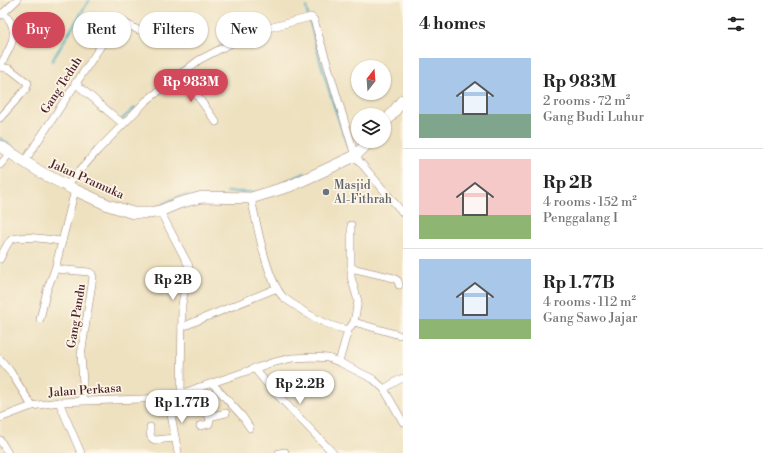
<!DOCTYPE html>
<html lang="en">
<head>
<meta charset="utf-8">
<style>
	:root { --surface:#fff; --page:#f6f6f6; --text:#222; --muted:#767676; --line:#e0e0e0; --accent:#d1495b }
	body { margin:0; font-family:"Libre Bodoni",serif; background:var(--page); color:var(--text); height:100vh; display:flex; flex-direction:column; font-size:15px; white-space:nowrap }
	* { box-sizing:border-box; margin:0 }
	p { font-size:13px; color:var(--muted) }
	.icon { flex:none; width:22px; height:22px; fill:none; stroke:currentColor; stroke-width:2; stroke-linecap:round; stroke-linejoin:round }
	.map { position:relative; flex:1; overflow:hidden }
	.sheet { display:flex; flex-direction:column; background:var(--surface); width:360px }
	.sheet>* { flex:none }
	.guide { position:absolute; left:12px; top:12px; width:331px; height:36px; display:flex; gap:8px }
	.needle { width:26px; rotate:17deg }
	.fabs { position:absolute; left:351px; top:60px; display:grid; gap:8px }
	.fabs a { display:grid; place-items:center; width:40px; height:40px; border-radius:50%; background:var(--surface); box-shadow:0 1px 3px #0004; font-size:20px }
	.price { position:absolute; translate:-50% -34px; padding:0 9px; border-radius:14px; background:#fff; color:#222; font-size:13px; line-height:26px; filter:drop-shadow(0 1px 2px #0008) }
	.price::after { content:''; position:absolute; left:50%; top:24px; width:12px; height:9px; margin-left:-6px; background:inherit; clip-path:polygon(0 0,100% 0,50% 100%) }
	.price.current { background:var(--accent); color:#fff }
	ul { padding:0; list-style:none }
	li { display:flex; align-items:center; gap:12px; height:100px; padding:0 16px }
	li+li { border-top:1px solid var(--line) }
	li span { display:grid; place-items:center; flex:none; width:112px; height:80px; border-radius:0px; color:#555 }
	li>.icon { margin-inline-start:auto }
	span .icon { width:48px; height:48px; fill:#fffc; stroke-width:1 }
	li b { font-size:17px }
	h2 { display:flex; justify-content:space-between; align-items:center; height:48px; padding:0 16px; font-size:17px }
	.tag { padding:0 14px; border-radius:18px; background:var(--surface); box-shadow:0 1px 3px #0004; font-size:14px; line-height:36px }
	.tag.current { background:var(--accent); color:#fff }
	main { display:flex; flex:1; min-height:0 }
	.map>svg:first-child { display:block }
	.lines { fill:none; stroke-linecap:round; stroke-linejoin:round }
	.stream { stroke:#43aec2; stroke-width:2 }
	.minor-casing { stroke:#9c8076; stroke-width:8 }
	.primary-casing { stroke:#9c8076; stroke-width:12 }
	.minor { stroke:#fff; stroke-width:7 }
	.primary { stroke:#fff; stroke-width:11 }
	.worship-dot { fill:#6b7280; stroke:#fcf5e5; stroke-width:1.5 }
	.labels { text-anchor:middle; stroke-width:3.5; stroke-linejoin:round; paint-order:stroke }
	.street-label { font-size:12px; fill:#4a1f2b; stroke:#fcf5e5 }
	.worship-label { font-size:12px; fill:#5b616d; stroke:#fcf5e5; text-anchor:start }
</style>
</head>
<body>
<main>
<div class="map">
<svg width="403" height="453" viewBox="0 0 403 453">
	<rect width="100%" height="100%" fill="#fcf5e5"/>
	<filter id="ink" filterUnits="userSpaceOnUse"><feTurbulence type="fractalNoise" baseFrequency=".025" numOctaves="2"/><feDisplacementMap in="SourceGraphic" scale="8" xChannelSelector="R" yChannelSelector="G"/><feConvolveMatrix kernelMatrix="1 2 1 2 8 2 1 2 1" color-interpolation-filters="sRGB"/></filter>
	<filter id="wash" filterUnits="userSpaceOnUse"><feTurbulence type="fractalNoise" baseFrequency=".012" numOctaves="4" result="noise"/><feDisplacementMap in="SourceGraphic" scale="16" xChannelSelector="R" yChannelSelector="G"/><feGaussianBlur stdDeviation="0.9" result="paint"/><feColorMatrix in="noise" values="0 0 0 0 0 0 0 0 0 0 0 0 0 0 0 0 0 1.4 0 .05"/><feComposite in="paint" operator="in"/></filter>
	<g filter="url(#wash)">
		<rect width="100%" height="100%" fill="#eee1c0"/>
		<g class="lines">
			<!-- stream -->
			<g class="stream">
				<path d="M306,7l2,9"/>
				<path d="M0,20l1,-1"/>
				<path d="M310,22c11,45 24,87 40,130"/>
				<path d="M220,45l27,-15"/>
				<path d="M52,61l37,-61"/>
				<path d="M167,80l19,-14"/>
				<path d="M122,119l13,-11"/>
				<path d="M0,138l18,13"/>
				<path d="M284,182l21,-9"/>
				<path d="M227,192h28"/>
				<path d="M162,205l14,-8 11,-2"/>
			</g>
		</g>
	</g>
	<g filter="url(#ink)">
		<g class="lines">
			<defs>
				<g id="minor">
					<path d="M1,15l16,-15"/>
					<path d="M0,66c7,-13 18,-28 11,-43 -2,-4 -5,-7 -8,-10"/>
					<path d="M0,67l10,2 18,14 -2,6 -26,29"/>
					<path d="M181,73l35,49"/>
					<path d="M75,83l48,41"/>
					<path d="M24,162l92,-139 3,-2 4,1 15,8"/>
					<path d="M0,165l10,-12"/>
					<path d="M67,185l31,-35 48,-49 53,-41 54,-28 58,-15 3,3 41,136 48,57"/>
					<path d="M251,198c6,26 15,80 32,99 6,5 14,9 20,14 14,9 29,16 45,19"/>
					<path d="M160,211l29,55 -7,38 -1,90"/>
					<path d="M0,259c3,-6 6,-15 11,-19 8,-6 40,0 51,1"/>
					<path d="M351,268l43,10 4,3 1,4"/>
					<path d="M55,269l34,3 3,2 1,3 -12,78 2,28 -1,17"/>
					<path d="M40,319l7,-29 8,-21 20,-79"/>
					<path d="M354,322l45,13"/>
					<path d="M182,327l95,-39"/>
					<path d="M0,359l10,12 22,35"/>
					<path d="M339,362l9,-32 6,-8 4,-21 -7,-24v-52"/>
					<path d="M254,368l14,17 65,68"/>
					<path d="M212,383l30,33 8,12"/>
					<path d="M199,387l11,33 -1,4 -9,2"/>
					<path d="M384,389l11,-7 8,-4"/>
					<path d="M168,398l10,55"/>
					<path d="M59,402l22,51"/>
					<path d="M209,417l17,-4"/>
					<path d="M0,418l32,-12 27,-4 109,-4 103,-35 21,-5 23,-1 13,1 11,4 34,17 11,10 19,33"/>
					<path d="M150,427c0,5 -1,11 5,13l20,-2"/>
					<path d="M0,440l8,13"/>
					<path d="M279,453l6,-1"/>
				</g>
				<g id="primary">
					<path d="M384,124l19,-24"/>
					<path d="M0,146l42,27 33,17 33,15 25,8h16l11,-2 19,-8 23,-6 49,1 39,-12 33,-15 32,-15 15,-15"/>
				</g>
			</defs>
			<!-- minor casing -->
			<use href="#minor" class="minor-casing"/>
			<!-- primary casing -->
			<use href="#primary" class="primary-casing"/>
			<!-- minor -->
			<use href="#minor" class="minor"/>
			<!-- primary -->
			<use href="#primary" class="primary"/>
		</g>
	</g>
	<!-- markers -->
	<circle class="worship-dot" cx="326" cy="192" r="4"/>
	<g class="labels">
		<!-- street labels -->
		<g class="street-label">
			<text transform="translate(61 85) rotate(-57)" y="4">Gang Teduh</text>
			<text transform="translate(87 179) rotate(24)" y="4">Jalan Pramuka</text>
			<text transform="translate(76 316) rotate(-81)" y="4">Gang Pandu</text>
			<text transform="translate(85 390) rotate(-4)" y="4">Jalan Perkasa</text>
		</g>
		<!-- worship labels -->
		<g class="worship-label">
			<text x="334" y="189">Masjid<tspan x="334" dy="14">Al-Fithrah</tspan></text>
		</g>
	</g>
</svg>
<div class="fabs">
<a><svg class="needle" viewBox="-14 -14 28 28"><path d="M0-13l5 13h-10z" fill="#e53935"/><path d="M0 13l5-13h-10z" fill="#767676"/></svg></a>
<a><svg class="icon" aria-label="layers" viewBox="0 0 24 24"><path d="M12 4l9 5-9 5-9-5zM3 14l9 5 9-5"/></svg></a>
</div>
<b class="price current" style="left:191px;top:103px">Rp 983M</b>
<b class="price" style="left:173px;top:301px">Rp 2B</b>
<b class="price" style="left:300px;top:405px">Rp 2.2B</b>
<b class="price" style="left:182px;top:424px">Rp 1.77B</b>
<div class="guide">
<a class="tag current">Buy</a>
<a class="tag">Rent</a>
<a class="tag">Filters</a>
<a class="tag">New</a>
</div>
</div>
<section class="sheet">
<h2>4 homes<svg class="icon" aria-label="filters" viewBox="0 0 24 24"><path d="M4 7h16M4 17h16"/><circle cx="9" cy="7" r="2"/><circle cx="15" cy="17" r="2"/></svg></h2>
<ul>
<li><span style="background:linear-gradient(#a9c7e8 70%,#7fa58c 0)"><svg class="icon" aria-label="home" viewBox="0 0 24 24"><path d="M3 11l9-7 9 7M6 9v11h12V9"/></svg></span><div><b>Rp 983M</b><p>2 rooms · 72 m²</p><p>Gang Budi Luhur</p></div></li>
<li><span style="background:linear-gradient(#f6c9c9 70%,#8fb573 0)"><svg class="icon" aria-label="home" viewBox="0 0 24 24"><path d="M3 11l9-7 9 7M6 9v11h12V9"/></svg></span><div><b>Rp 2B</b><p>4 rooms · 152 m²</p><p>Penggalang I</p></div></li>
<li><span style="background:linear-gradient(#a9c7e8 75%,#8fb573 0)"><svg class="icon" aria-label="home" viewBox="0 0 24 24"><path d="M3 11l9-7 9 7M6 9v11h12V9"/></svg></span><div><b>Rp 1.77B</b><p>4 rooms · 112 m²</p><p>Gang Sawo Jajar</p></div></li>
</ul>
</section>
</main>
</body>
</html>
